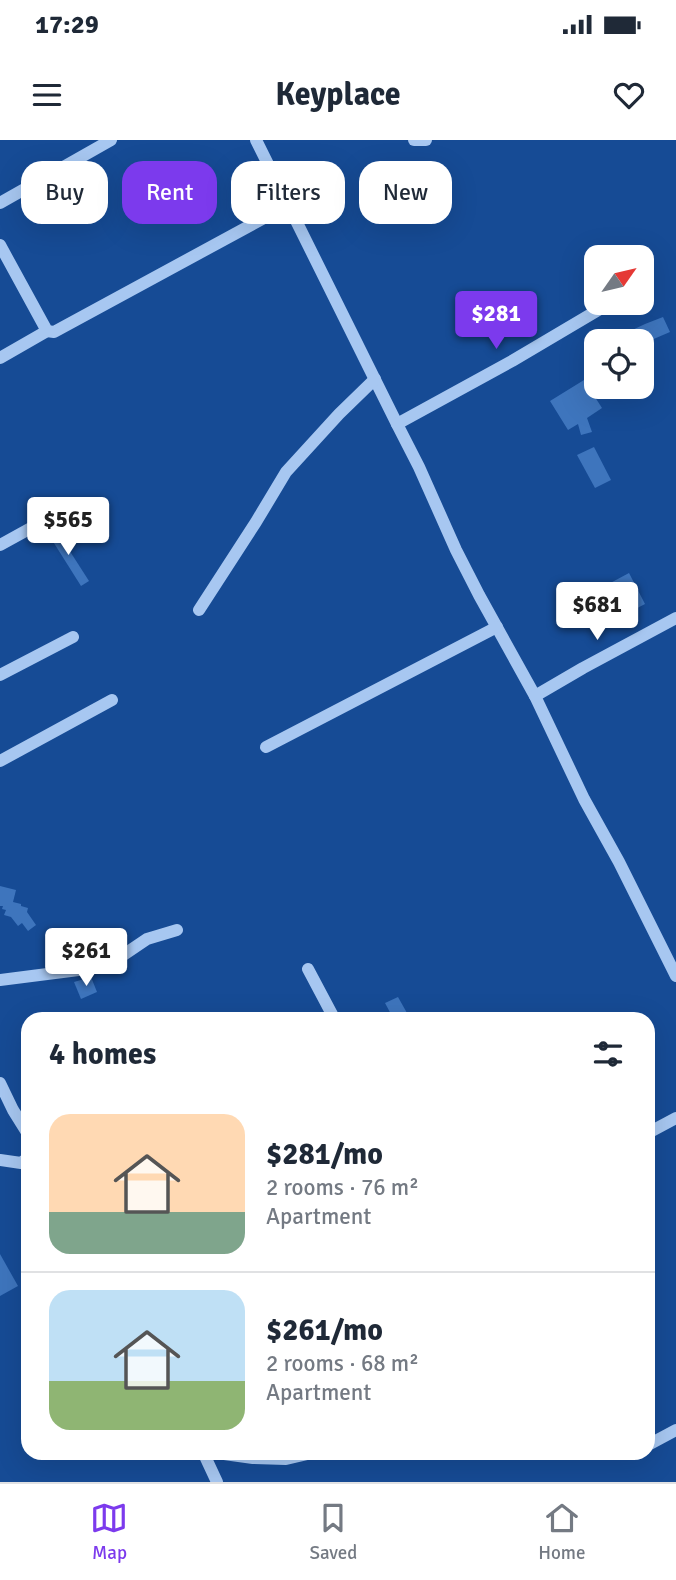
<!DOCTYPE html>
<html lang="en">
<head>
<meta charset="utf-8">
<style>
	:root { --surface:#fff; --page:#f6f6f7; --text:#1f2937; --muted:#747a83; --line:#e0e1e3; --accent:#7c3aed }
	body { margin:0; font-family:Signika,sans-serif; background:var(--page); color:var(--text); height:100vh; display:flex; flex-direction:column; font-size:26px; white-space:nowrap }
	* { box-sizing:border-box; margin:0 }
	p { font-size:23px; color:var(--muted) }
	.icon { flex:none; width:38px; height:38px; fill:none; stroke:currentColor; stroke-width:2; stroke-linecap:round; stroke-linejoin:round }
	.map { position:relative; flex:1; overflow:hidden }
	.panel { position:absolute; left:21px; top:872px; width:634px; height:448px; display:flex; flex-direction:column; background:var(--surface); border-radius:21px; box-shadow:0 7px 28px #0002 }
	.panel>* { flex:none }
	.banner { position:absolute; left:21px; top:21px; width:635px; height:63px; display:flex; gap:14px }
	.needle { width:46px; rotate:56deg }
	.tools { position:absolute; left:584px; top:105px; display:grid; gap:14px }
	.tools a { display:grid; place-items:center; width:70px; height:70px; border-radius:14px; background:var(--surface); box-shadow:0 7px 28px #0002; font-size:35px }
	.price { position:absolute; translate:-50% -60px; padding:0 16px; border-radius:7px; background:#fff; color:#222; font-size:23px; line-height:46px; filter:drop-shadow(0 2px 4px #0008) }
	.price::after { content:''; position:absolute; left:50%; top:42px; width:21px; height:16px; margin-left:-10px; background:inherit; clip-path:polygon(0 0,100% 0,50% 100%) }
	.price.current { background:var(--accent); color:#fff }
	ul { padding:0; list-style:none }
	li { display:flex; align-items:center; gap:21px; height:175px; padding:0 28px }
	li+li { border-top:2px solid var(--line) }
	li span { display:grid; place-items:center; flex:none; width:196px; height:140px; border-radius:21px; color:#555 }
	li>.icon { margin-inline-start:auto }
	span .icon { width:84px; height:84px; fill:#fffc; stroke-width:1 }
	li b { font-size:30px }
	h2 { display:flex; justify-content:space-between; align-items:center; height:84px; padding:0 28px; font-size:30px }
	.pill { padding:0 24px; border-radius:21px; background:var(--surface); box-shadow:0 7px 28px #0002; font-size:24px; line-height:63px }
	.pill.current { background:var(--accent); color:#fff }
	.status { display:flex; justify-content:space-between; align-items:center; height:49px; padding:0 35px; background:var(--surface); direction:ltr }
	.status svg { height:19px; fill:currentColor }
	header { display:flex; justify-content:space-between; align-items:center; height:91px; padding:0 28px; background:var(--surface); font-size:32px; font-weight:700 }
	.dock { display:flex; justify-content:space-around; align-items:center; height:98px; border-top:2px solid var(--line); background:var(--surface); font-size:19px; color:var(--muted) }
	.dock a { display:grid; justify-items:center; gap:4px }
	.dock .current { color:var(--accent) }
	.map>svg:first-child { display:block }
	.building { fill:#3e75bd }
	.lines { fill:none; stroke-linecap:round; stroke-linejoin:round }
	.minor { stroke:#a7c7f1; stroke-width:12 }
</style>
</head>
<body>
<div class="status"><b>17:29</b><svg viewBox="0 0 49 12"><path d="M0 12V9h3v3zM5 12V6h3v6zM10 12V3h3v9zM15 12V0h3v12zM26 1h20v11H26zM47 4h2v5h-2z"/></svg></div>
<header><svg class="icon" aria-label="menu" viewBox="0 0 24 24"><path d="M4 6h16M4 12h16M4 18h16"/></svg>Keyplace<svg class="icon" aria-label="heart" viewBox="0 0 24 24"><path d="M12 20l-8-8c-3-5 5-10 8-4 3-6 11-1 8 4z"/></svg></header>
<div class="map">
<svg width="676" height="1342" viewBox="0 0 676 1342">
	<rect width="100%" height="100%" fill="#164b95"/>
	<!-- building -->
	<g class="building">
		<path d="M663,177l7,15 -28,12v-3h-33l36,-17z"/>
		<path d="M584,240l18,28 -15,10 5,14 -11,3 -3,-11 -10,6 -18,-29z"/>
		<path d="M594,307l17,33 -16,8 -18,-33z"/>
		<path d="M55,388l34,53 -8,5 -34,-54z"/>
		<path d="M629,433l16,31 -21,11 -11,-21 -28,16 -8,-14 22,-12 2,4z"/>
		<path d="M0,746l16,4 -3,12 8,2v2l7,2 -1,4 9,13 -8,6 -6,-8 -4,3 -7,-9 -7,-2 2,-5 -4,-1 1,-3h-3z"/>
		<path d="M91,837l6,15 -16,7 -7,-17z"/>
		<path d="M398,857l9,16 2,5h-16l-8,-15z"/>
		<path d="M0,1114l18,32 -18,10z"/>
	</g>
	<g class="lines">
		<!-- minor -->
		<g class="minor">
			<path d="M256,0l141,284 22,43 37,83 23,45 56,101 49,103 35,63 57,114"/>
			<path d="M414,0h12"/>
			<path d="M0,63l111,-63"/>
			<path d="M0,105l47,86 7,1 234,-127"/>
			<path d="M0,218l47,-27"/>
			<path d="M397,284l115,-63 98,-58"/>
			<path d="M0,405l40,-22"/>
			<path d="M199,470l57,-88 30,-50 53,-58 36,-35"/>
			<path d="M0,535l73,-38"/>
			<path d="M535,556l48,-28 93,-50"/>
			<path d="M266,607l231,-120"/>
			<path d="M0,621l112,-61"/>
			<path d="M308,829l26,49"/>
			<path d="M0,840l102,-13 8,-3 37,-25 30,-9"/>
			<path d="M0,943l13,27 15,24"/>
			<path d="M648,993l28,-15"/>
			<path d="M0,1020l21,3 7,-5"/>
			<path d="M648,1305l28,-15"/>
			<path d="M203,1312l14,30"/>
			<path d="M210,1312l43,6 33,1 30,-7"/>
			<path d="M633,1313l1,-1"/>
		</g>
	</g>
</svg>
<div class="tools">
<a><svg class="needle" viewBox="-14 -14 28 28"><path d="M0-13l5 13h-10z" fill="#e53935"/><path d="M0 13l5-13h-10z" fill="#747a83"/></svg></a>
<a><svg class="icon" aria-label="locate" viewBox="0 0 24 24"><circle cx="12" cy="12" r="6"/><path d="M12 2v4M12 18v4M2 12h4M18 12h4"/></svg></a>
</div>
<b class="price current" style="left:496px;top:211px">$281</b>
<b class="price" style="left:68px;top:417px">$565</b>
<b class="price" style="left:597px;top:502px">$681</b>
<b class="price" style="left:86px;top:848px">$261</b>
<div class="banner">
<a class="pill">Buy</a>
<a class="pill current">Rent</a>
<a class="pill">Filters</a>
<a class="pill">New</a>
</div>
<section class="panel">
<h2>4 homes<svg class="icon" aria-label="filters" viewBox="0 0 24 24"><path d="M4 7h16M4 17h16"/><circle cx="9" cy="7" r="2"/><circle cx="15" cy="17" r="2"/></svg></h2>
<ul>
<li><span style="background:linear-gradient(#ffd9b3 70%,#7fa58c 0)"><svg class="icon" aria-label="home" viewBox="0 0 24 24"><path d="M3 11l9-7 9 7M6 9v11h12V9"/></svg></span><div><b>$281/mo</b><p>2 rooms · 76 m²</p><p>Apartment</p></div></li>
<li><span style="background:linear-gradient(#bfe0f5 65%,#8fb573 0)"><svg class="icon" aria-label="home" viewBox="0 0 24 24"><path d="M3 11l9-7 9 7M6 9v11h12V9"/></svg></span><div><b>$261/mo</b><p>2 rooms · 68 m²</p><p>Apartment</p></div></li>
</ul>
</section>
</div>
<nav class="dock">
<a class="current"><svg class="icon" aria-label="map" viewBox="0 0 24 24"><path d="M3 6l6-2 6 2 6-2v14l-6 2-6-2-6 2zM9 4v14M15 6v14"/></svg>Map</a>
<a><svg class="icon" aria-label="saved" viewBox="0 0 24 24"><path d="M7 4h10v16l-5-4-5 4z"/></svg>Saved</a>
<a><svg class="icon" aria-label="home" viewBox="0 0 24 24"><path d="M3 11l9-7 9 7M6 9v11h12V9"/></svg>Home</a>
</nav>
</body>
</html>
